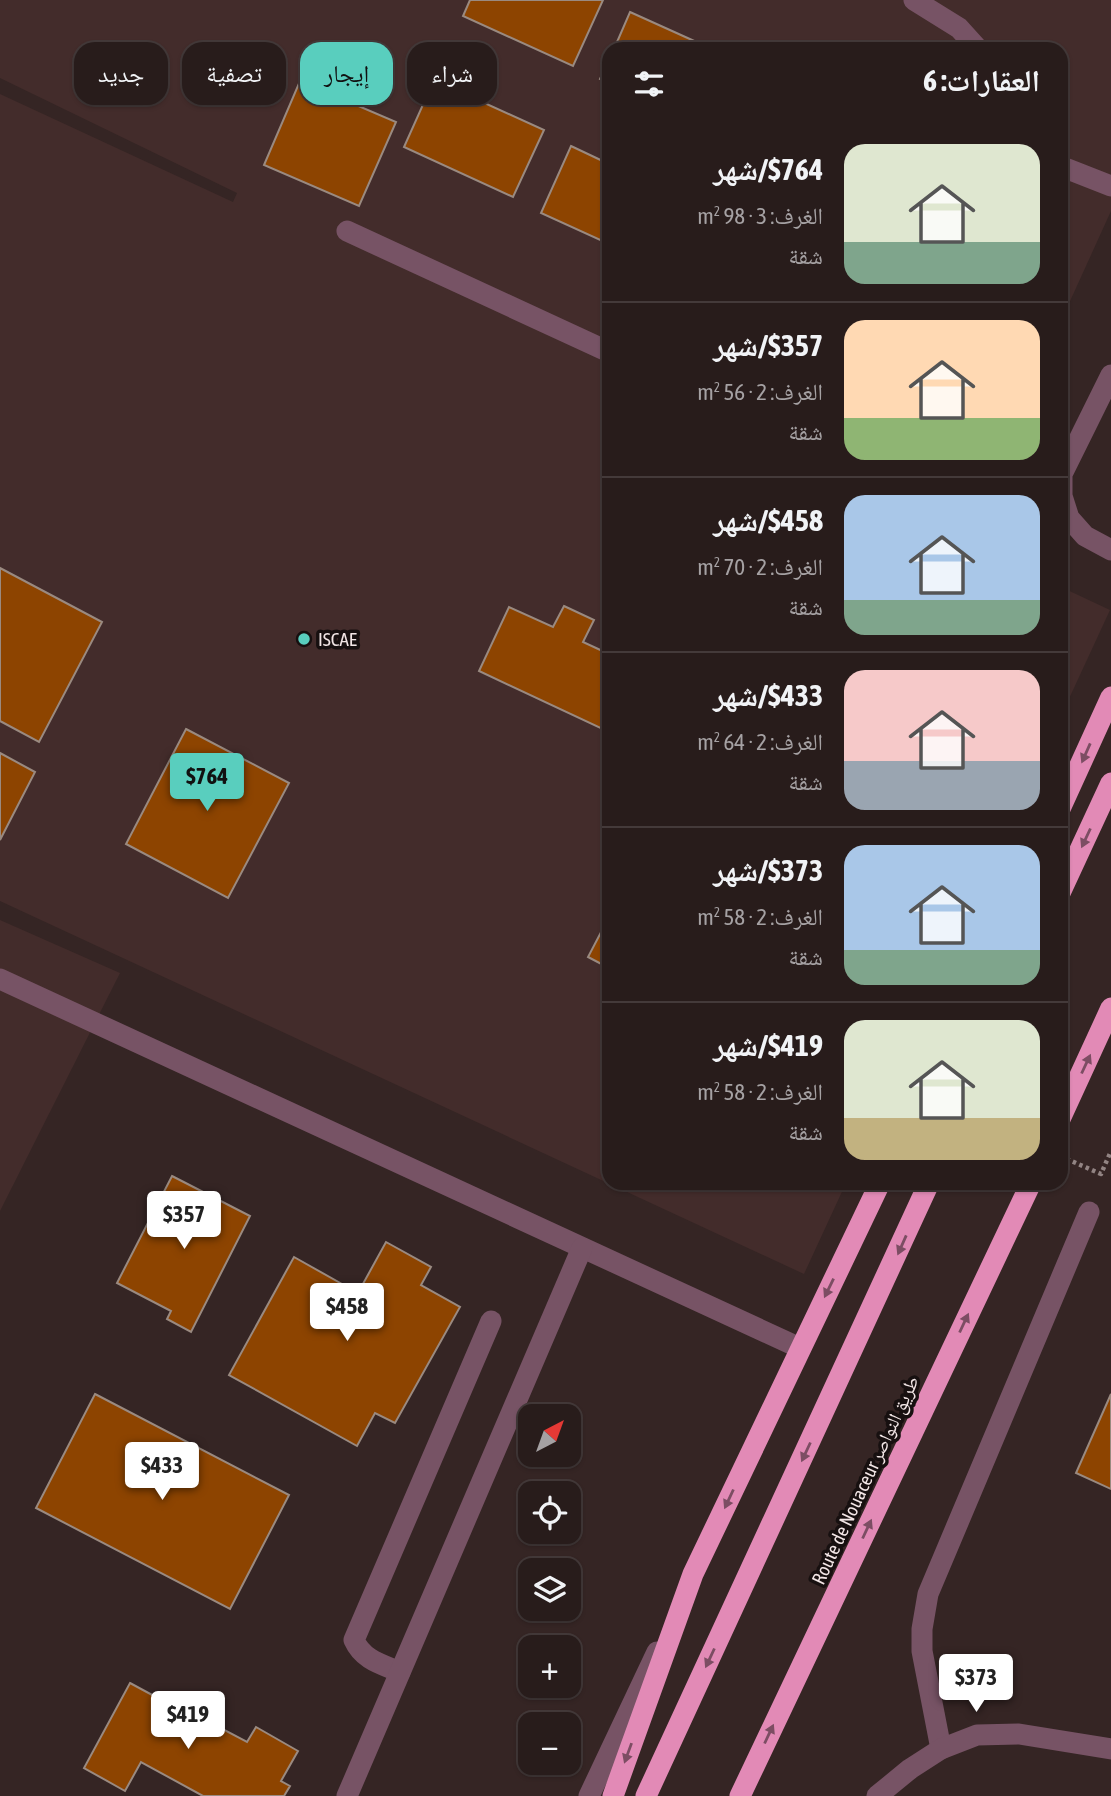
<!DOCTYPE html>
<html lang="ar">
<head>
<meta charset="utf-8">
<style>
	:root { --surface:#281c1b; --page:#342928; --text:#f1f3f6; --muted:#a5a1a3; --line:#443a3a; --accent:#59cebe }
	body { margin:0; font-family:"Asap Condensed","Noto Naskh Arabic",sans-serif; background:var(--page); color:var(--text); direction:rtl; height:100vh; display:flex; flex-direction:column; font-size:26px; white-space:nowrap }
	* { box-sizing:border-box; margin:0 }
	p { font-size:23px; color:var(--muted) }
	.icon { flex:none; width:38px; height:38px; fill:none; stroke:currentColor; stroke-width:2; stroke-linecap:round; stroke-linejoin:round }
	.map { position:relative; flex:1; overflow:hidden; direction:ltr }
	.drawer { position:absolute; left:602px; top:42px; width:466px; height:1148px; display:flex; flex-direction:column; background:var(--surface); border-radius:21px; box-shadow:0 2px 5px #0004,0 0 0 2px var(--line); direction:rtl }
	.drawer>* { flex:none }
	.banner { position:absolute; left:21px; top:42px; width:476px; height:63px; direction:rtl; display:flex; gap:14px }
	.needle { width:46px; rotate:41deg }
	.fabs { position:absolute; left:518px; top:1404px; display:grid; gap:14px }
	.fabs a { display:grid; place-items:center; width:63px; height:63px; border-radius:14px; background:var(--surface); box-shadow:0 2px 5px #0004,0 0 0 2px var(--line); font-size:35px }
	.price { position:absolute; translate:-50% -60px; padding:0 16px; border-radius:7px; background:#fff; color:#222; font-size:23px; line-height:46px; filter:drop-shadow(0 2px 4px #0008) }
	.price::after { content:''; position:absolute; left:50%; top:42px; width:21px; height:16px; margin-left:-10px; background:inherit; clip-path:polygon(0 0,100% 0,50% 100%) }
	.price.selected { background:var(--accent); color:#111 }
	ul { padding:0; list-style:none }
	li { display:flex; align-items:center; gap:21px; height:175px; padding:0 28px }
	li+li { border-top:2px solid var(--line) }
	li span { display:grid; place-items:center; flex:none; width:196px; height:140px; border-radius:21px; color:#555 }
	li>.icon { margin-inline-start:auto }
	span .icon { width:84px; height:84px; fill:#fffc; stroke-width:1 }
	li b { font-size:30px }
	h2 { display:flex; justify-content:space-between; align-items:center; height:84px; padding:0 28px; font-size:30px }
	.tag { padding:0 24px; border-radius:21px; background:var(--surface); box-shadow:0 2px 5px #0004,0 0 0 2px var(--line); font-size:24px; line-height:63px }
	.tag.selected { background:var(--accent); color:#111 }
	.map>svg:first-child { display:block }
	.built { fill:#432c2b }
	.building { fill:#8d4400; stroke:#9a8a80; stroke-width:2 }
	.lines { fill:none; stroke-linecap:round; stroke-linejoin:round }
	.path { stroke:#928483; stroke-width:4.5; stroke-dasharray:3.5 3.5; stroke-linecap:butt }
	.minor { stroke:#775365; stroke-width:21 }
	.highway { stroke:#e28ab6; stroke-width:21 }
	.oneway { fill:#7c4d63 }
	.poi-dot { fill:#59cebe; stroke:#171010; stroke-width:2.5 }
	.labels { text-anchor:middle; stroke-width:7; stroke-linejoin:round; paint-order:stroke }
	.poi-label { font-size:19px; fill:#f2e6e6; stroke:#171010; text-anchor:start }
	.street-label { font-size:19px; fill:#f2e6e6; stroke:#171010 }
</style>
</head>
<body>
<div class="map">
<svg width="1111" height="1796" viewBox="0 0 1111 1796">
	<rect width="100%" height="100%" fill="#352524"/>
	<!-- built -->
	<g class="built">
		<path d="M0,0h1111v211l-50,110 -1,-272h-451v1134h237l-42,91 -804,-373v-807l233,108 4,-9 -237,-115z"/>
		<path d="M1061,587l49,23 -49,106z"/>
		<path d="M0,920l120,53 -120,238z"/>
	</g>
	<!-- building -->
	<g class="building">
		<path d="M470,0h133l-30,66 -110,-50z"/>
		<path d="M630,12l82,37h-98z"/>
		<path d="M609,59v24l-9,-4z"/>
		<path d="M434,80l110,50 -31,67 -109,-50z"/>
		<path d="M300,81l96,41 -37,84 -95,-41z"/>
		<path d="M571,146l38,18v80l-68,-31z"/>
		<path d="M0,568l102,54 -63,120 -39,-21z"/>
		<path d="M564,606l30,14 -11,22 26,12v78l-130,-61 30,-64 44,20z"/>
		<path d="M186,729l103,54 -61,115 -102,-54z"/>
		<path d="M0,753l35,19 -35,68z"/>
		<path d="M609,917v51l-21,-11z"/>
		<path d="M172,1176l78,40 -59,116 -24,-13 4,-8 -54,-28z"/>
		<path d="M386,1242l45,25 -10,18 39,22 -65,116 -20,-10 -18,33 -128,-71 65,-118 64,36z"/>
		<path d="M95,1394l194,101 -59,114 -194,-101z"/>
		<path d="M1111,1394v95l-35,-16z"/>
		<path d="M130,1683l85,46 2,-3 30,16 9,-15 42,24 -17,30 9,5 -6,10h-81l-62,-34 -16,29 -41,-23z"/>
	</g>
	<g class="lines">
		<!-- path -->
		<path class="path" d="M1060,1156l41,18 10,-23"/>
		<!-- minor -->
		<g class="minor">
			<path d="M914,0l45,28 19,21"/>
			<path d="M1060,166l51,20"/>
			<path d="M347,231l262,121"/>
			<path d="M1111,375l-49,99v22l7,22 16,18 26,14"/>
			<path d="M0,979l800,369"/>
			<path d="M400,1672c-19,-8 -37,-12 -46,-32l137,-319"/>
			<path d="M941,1749l-19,-98v-22l6,-35 161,-382"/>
			<path d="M347,1796l235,-548"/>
			<path d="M589,1796l68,-144"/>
			<path d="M877,1796l33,-27 31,-20 36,-14 42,-1 92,15"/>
		</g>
		<!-- highway -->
		<g class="highway">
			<path d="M1060,809l51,-112"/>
			<path d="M1060,893l51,-110"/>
			<path d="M1060,1119l51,-111"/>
			<path d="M613,1796l80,-222 187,-391"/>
			<path d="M646,1796l283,-613"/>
			<path d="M740,1796l291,-613"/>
		</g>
	</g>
	<!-- one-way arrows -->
	<defs><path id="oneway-solid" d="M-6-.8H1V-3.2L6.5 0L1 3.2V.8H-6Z" transform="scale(1.75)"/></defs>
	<g class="oneway">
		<use href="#oneway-solid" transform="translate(1086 753) rotate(114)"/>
		<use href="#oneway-solid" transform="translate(1086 838) rotate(115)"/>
		<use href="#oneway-solid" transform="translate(1086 1064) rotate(-65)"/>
		<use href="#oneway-solid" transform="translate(902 1245) rotate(114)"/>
		<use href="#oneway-solid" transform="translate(829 1288) rotate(116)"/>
		<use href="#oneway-solid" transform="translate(964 1323) rotate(-65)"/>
		<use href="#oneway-solid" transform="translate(806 1452) rotate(115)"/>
		<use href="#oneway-solid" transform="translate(729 1499) rotate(115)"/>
		<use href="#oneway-solid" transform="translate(867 1529) rotate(-65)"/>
		<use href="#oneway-solid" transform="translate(710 1658) rotate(115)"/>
		<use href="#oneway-solid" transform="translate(769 1734) rotate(-65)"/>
		<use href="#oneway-solid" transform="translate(628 1753) rotate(110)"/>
	</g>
	<!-- markers -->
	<circle class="poi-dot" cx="304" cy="639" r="7"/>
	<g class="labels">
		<!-- poi labels -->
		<g class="poi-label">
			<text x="318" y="646">ISCAE</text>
		</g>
		<!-- street labels -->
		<g class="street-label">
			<text transform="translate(865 1480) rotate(-65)" y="7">Route de Nouaceur طريق النواصر</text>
		</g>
	</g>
</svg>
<div class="fabs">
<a><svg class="needle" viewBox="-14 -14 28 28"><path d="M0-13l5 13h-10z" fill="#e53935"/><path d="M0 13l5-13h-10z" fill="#a5a1a3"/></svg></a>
<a><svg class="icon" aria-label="locate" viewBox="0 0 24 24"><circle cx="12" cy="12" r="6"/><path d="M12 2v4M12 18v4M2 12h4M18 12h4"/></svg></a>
<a><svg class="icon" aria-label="layers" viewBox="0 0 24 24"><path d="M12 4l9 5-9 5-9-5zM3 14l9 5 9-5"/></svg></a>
<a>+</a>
<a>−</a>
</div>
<b class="price selected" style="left:207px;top:813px">$764</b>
<b class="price" style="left:184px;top:1251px">$357</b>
<b class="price" style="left:347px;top:1343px">$458</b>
<b class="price" style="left:162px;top:1502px">$433</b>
<b class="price" style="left:976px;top:1714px">$373</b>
<b class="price" style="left:188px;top:1751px">$419</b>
<div class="banner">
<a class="tag">شراء</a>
<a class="tag selected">إيجار</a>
<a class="tag">تصفية</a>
<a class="tag">جديد</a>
</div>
<section class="drawer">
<h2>العقارات: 6<svg class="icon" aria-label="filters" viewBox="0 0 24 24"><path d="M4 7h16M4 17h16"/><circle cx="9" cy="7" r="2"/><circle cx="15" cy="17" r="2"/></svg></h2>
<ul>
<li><span style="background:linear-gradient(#dfe7d0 70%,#7fa58c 0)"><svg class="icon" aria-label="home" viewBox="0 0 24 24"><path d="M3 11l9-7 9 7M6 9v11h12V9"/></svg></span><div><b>$764/شهر</b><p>الغرف: 3 · 98 m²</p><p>شقة</p></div></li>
<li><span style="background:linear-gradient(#ffd9b3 70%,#8fb573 0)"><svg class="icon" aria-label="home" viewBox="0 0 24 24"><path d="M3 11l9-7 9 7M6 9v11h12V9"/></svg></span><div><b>$357/شهر</b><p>الغرف: 2 · 56 m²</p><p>شقة</p></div></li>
<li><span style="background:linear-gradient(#a9c7e8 75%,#7fa58c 0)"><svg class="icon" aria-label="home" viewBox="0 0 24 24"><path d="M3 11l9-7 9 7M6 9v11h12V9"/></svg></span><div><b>$458/شهر</b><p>الغرف: 2 · 70 m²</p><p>شقة</p></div></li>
<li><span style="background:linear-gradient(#f6c9c9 65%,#9aa5b1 0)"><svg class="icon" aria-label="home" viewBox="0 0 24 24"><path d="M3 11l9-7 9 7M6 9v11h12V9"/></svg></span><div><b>$433/شهر</b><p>الغرف: 2 · 64 m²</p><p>شقة</p></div></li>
<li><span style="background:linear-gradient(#a9c7e8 75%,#7fa58c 0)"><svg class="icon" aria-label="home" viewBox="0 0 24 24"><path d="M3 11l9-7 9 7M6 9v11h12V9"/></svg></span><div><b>$373/شهر</b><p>الغرف: 2 · 58 m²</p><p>شقة</p></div></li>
<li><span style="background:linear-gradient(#dfe7d0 70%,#c2b280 0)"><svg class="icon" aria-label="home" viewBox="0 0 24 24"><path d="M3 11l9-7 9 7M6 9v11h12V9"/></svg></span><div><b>$419/شهر</b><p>الغرف: 2 · 58 m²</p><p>شقة</p></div></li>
</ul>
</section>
</div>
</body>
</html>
